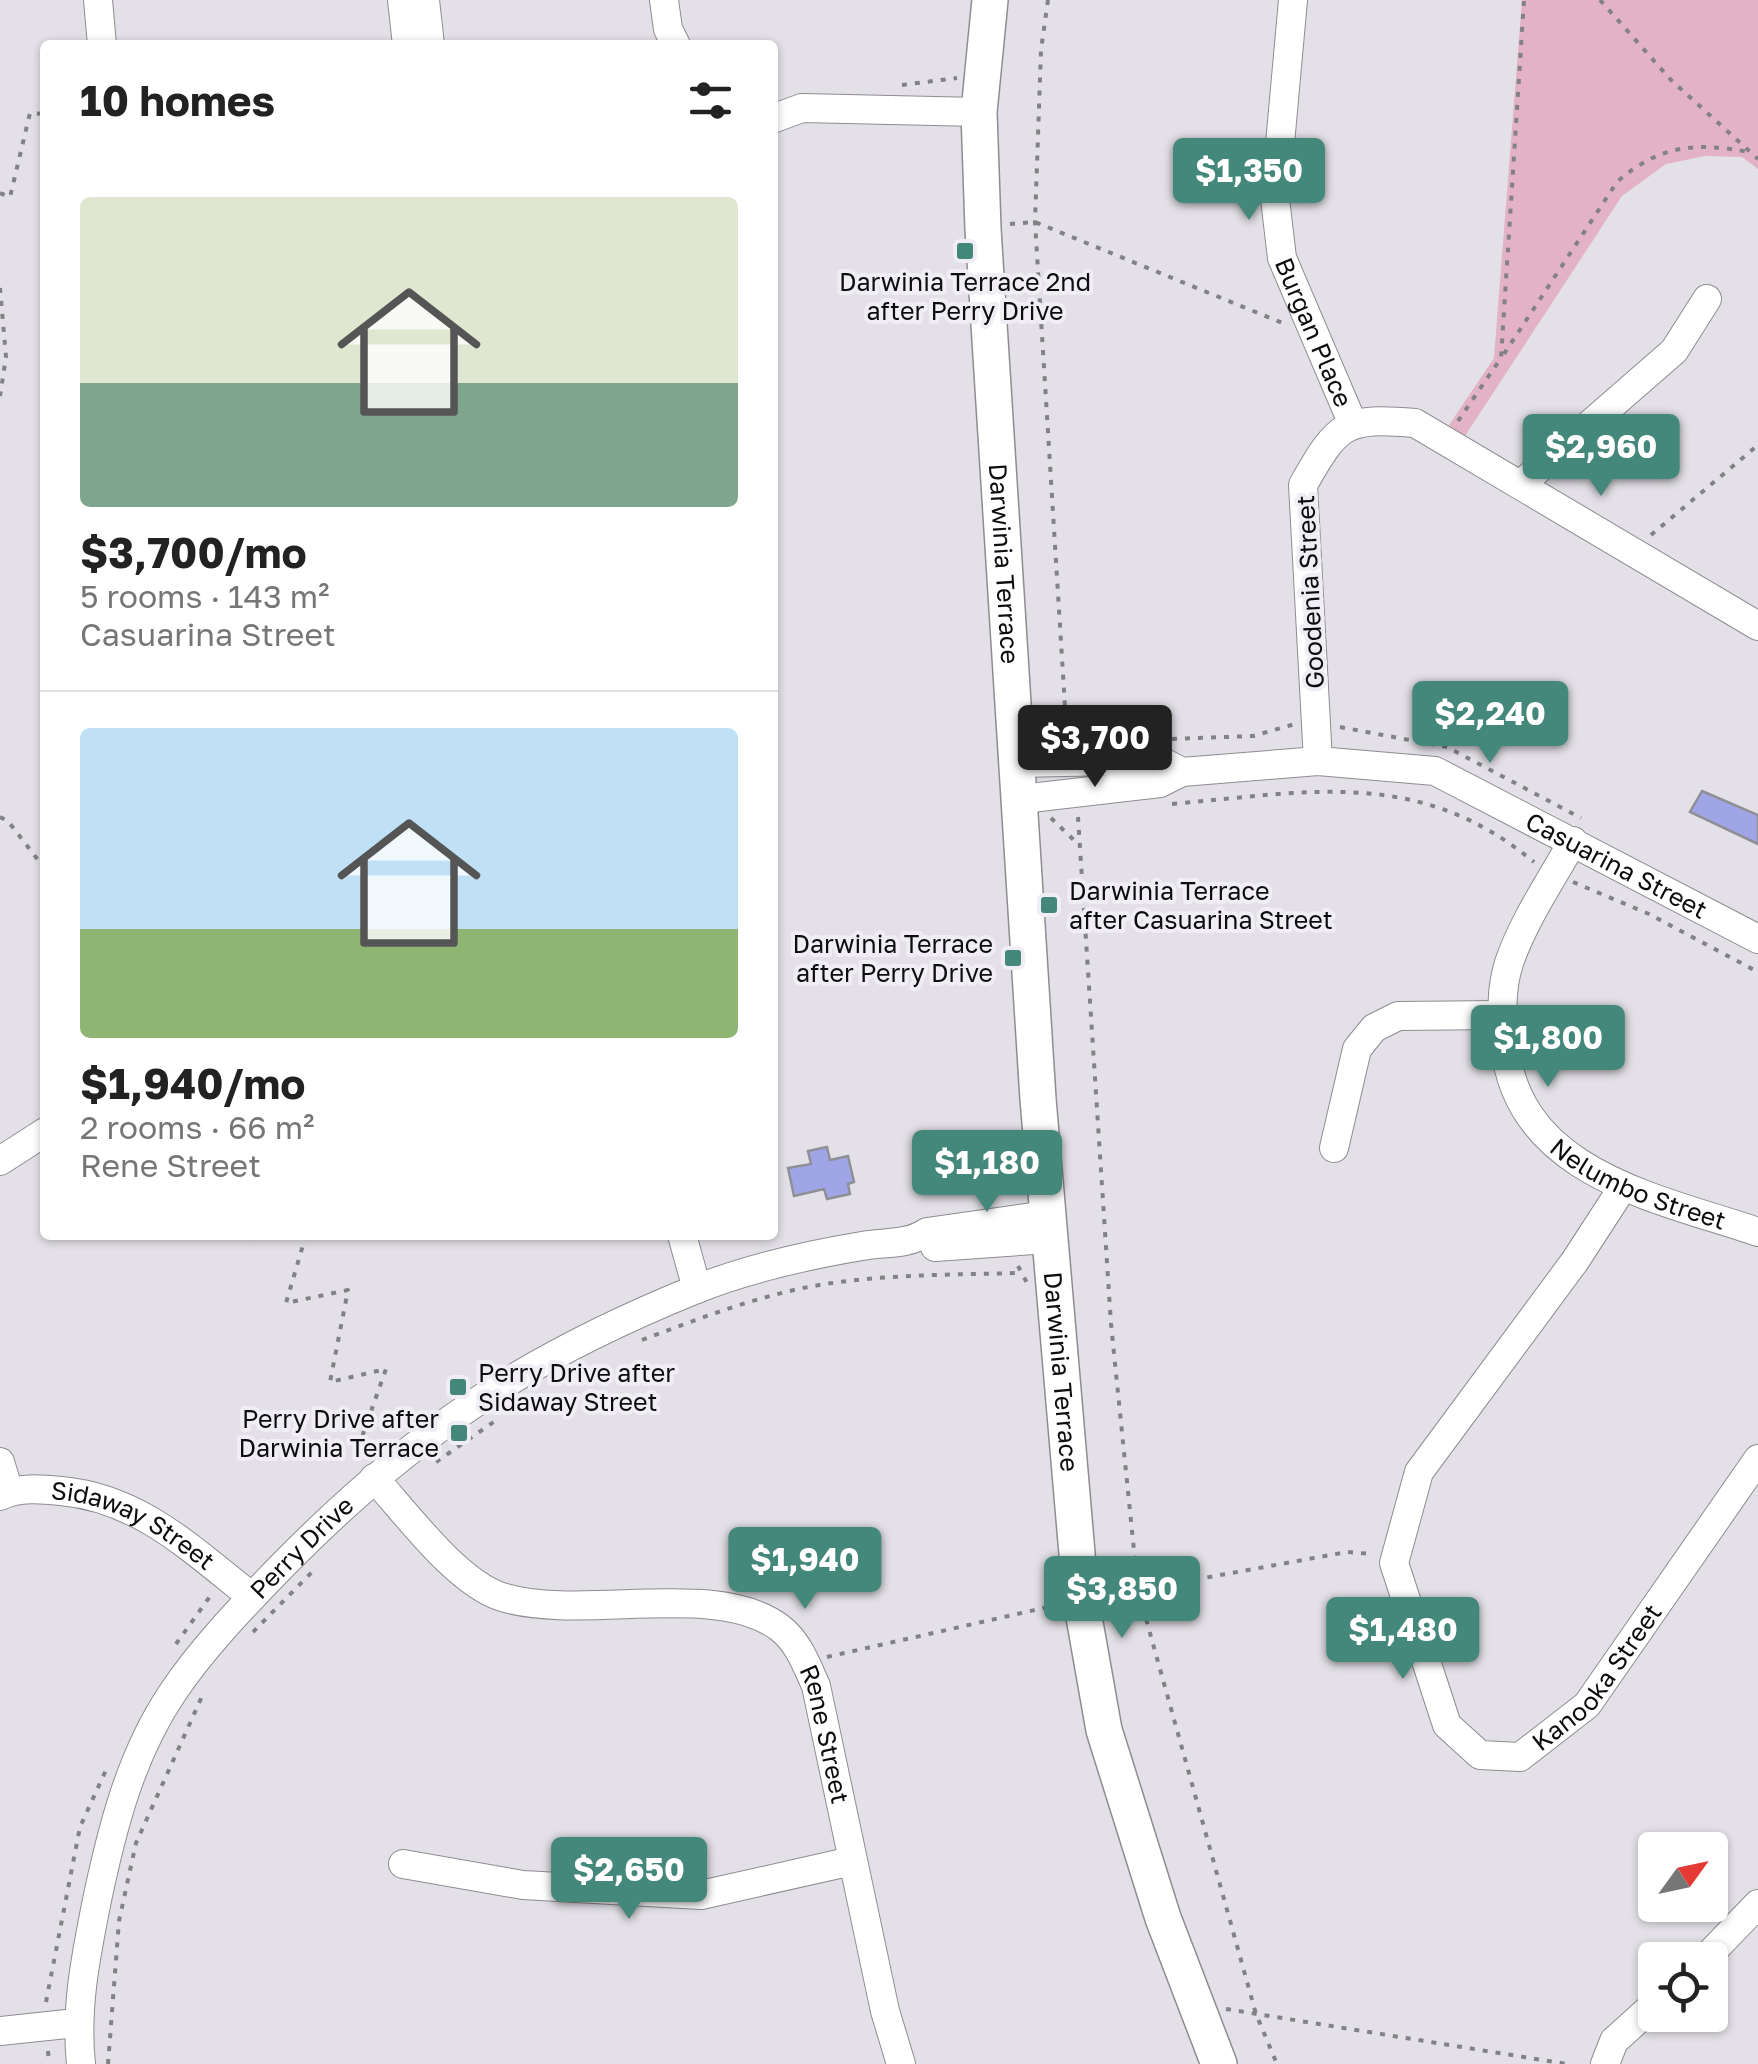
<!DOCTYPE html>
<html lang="en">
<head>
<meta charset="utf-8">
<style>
	:root { --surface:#fff; --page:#f6f6f6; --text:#222; --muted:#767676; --line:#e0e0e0; --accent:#44887b }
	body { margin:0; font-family:"Golos Text",sans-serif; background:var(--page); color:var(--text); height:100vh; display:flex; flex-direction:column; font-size:38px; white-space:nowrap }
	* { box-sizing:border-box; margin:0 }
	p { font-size:32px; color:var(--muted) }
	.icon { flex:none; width:55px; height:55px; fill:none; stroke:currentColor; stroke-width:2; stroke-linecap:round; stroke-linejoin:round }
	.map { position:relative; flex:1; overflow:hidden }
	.panel { position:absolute; left:40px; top:40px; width:738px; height:1200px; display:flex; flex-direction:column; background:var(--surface); border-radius:10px; box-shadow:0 2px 8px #0004 }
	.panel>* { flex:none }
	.needle { width:65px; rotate:57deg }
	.buttons { position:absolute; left:1638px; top:1832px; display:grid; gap:20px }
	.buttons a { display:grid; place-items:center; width:90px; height:90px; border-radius:10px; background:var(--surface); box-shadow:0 2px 8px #0004; font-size:50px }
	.price { position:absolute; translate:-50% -85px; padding:0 22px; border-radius:10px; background:var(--accent); color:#fff; font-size:32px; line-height:65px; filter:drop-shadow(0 2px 5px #0008) }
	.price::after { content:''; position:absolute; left:50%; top:60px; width:30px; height:22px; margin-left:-15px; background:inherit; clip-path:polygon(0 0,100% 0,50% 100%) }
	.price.on { background:#222; color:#fff }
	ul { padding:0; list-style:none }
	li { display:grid; align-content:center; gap:20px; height:530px; padding:0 40px }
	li+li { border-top:2px solid var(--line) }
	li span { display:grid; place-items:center; height:310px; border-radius:10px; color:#555 }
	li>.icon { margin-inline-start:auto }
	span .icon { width:180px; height:180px; fill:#fffc; stroke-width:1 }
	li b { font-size:42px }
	h2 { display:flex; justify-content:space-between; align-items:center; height:120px; padding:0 40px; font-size:42px }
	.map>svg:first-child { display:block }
	.green { fill:#e3b3c5 }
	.building { fill:#9fa5e7; stroke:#8f9095; stroke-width:2.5 }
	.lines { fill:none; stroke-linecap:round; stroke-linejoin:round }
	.minor-casing { stroke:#8e8c91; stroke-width:30 }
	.major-casing { stroke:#8e8c91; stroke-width:38 }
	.path { stroke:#828185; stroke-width:4; stroke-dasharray:5 8; stroke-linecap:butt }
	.minor { stroke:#fff; stroke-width:28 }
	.major { stroke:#fff; stroke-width:35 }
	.poi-dot { fill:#44887b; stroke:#f0eef4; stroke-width:4 }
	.labels { text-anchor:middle; stroke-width:8; stroke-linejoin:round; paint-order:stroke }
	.poi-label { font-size:25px; fill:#0d0c0e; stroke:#f0eef4; text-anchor:start }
	.street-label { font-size:25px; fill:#0d0c0e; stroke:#f0eef4 }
</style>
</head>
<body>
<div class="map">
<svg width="1758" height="2064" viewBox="0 0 1758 2064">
	<rect width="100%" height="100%" fill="#e3e1e7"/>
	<!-- green -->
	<path class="green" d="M1522,0h236v169l-16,-12 -37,-1 -39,8 -44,32 -157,240 -16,-11 45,-67z"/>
	<!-- building -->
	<g class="building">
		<path d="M1702,791l56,24v29l-68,-32z"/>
		<path d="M827,1147l3,13 18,-4 6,26 -6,2 2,10 -23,5 -3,-10 -30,7 -6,-28 23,-4 -3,-13z"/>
	</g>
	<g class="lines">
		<defs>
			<g id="minor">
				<path d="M98,0l4,45"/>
				<path d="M402,0l5,45"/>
				<path d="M425,0l5,45"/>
				<path d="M664,0l4,29 8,16"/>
				<path id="s1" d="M1293,0l-18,199 7,59 70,164"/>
				<path d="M772,119l30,-11 177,4"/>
				<path d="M1520,485l154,-134 33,-52"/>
				<path d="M1318,761l-15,-276c35,-62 42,-68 112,-62l343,203"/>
				<path d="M1019,763l140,-3 23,12"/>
				<path id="s2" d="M1022,799l138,-16 22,-11 136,-11 117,10 323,168"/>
				<path id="s3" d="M1573,841c-21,38 -50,80 -64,122 -9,28 -7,55 -4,83 13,128 153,152 253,186"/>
				<path d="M1334,1148l23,-99 17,-21 24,-12 103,-1"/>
				<path d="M0,1161l45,-29"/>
				<path id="s4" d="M1623,1187l-48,74 -156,211 -25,91 53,162 33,30 40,2 67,-52 171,-246"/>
				<path d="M682,1235l15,54"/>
				<path d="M935,1247l114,-8"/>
				<path d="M0,1462l9,30"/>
				<path id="s5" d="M374,1478c32,35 83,105 128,119 81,25 214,-18 278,31 19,15 26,36 36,58l69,325 16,53"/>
				<path id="s6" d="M0,1496c19,-9 41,-7 61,-5 79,7 131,59 191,106"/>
				<path d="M403,1864l120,21 178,10 151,-34"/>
				<path d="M1704,1960l54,-56"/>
				<path d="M0,2031l76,-8"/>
				<path id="s7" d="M81,2064c-6,-56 5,-109 16,-164 15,-71 33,-143 74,-205 31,-47 74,-91 113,-131 129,-131 240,-205 410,-274 52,-21 114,-35 168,-44 23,-4 46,-1 65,-14l120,-17"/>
				<path d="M1605,2064l9,-23 41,-37"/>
			</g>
			<g id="major">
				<path id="s8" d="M990,0l-11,112 4,117 55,870 43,501 23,130 59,188 56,146"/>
			</g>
		</defs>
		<!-- minor casing -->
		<use href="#minor" class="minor-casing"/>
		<!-- major casing -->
		<use href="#major" class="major-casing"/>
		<!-- path -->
		<g class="path">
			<path d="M1048,0l-7,50 -6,172 32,517"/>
			<path d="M1600,0l71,80 87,79"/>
			<path d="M902,85l55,-7"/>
			<path d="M0,193l10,4 20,-84 15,1"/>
			<path d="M1010,224l25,-2 250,102"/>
			<path d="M0,288l6,69 -6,39"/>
			<path d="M1504,354l113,-172c42,-37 78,-40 132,-30"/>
			<path d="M1458,421l43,-63 23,-358"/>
			<path d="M1651,535l107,-90"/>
			<path d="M1340,727l107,20 134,71"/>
			<path d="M1172,739l81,-3 42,-12"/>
			<path d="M1172,804c137,-12 247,-37 362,58"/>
			<path d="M0,817l8,4 37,48"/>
			<path d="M1078,817l33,507 27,266 118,424 21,50"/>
			<path d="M1051,818l29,28"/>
			<path d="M1573,882l76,32 109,58"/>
			<path d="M251,1235l-2,6 13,-6"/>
			<path d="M306,1235l-20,68 62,-13 -18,92 56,-13 -23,65 11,13"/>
			<path d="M1018,1266l9,17"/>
			<path d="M642,1340c53,-20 105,-40 161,-52 70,-14 143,-13 215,-15"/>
			<path d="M436,1462l62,-43"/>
			<path d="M1105,1596l242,-44 25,2"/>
			<path d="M253,1632l60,-61"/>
			<path d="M176,1644l35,-49"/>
			<path d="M827,1657l230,-52"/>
			<path d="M46,2002l34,-175 26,-57"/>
			<path d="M1226,2009l341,55"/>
			<path d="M48,2051l1,13"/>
			<path d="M108,2064l11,-143 17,-78 68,-151"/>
		</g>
		<!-- minor -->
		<use href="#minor" class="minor"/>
		<!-- major -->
		<use href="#major" class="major"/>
	</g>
	<!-- markers -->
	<g class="poi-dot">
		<rect x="955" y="241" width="20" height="20" rx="5"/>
		<rect x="1039" y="895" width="20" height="20" rx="5"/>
		<rect x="1003" y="948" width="20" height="20" rx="5"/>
		<rect x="448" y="1377" width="20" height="20" rx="5"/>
		<rect x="449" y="1423" width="20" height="20" rx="5"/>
	</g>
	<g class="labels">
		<!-- poi labels -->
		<g class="poi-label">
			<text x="965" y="291" text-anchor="middle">Darwinia Terrace 2nd<tspan x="965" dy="29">after Perry Drive</tspan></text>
			<text x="1069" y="900">Darwinia Terrace<tspan x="1069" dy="29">after Casuarina Street</tspan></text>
			<text x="993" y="953" text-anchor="end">Darwinia Terrace<tspan x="993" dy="29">after Perry Drive</tspan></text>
			<text x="478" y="1382">Perry Drive after<tspan x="478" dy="29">Sidaway Street</tspan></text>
			<text x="439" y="1428" text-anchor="end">Perry Drive after<tspan x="439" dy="29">Darwinia Terrace</tspan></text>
		</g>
		<!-- street labels -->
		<g class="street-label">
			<text dy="9" stroke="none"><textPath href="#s1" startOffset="340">Burgan Place</textPath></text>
			<text dy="9" stroke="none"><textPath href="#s8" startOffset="565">Darwinia Terrace</textPath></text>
			<text transform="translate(1310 592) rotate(-93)" y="9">Goodenia Street</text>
			<text dy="9" stroke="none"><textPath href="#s2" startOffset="622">Casuarina Street</textPath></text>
			<text dy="9" stroke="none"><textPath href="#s3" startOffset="428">Nelumbo Street</textPath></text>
			<text dy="9" stroke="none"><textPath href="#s8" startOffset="1375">Darwinia Terrace</textPath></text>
			<text dy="9" stroke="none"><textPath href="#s6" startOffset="142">Sidaway Street</textPath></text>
			<text dy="9" stroke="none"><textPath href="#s7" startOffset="582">Perry Drive</textPath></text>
			<text dy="9" stroke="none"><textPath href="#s4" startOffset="812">Kanooka Street</textPath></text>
			<text dy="9" stroke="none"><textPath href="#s5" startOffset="578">Rene Street</textPath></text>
		</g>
	</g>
</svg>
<div class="buttons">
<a><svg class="needle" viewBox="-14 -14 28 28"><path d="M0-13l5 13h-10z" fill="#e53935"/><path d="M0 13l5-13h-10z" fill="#767676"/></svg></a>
<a><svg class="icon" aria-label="locate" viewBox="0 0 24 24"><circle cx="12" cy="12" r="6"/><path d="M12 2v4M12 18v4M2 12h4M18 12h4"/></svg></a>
</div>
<b class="price" style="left:1249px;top:223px">$1,350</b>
<b class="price" style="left:1601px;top:499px">$2,960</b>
<b class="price" style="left:1490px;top:766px">$2,240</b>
<b class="price on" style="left:1095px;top:790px">$3,700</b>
<b class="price" style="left:1548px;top:1090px">$1,800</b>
<b class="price" style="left:987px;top:1215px">$1,180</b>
<b class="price" style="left:805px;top:1612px">$1,940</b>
<b class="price" style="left:1122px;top:1641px">$3,850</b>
<b class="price" style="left:1403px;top:1682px">$1,480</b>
<b class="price" style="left:629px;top:1922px">$2,650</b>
<section class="panel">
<h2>10 homes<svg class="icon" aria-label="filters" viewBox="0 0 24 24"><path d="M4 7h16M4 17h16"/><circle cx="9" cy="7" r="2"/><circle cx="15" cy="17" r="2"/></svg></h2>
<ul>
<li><span style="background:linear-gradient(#dfe7d0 60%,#7fa58c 0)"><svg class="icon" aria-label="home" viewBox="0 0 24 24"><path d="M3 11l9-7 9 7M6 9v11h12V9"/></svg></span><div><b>$3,700/mo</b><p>5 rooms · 143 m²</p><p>Casuarina Street</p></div></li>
<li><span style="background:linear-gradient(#bfe0f5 65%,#8fb573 0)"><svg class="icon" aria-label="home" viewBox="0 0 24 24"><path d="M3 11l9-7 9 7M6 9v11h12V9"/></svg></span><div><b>$1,940/mo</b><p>2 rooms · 66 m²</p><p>Rene Street</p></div></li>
</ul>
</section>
</div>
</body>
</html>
